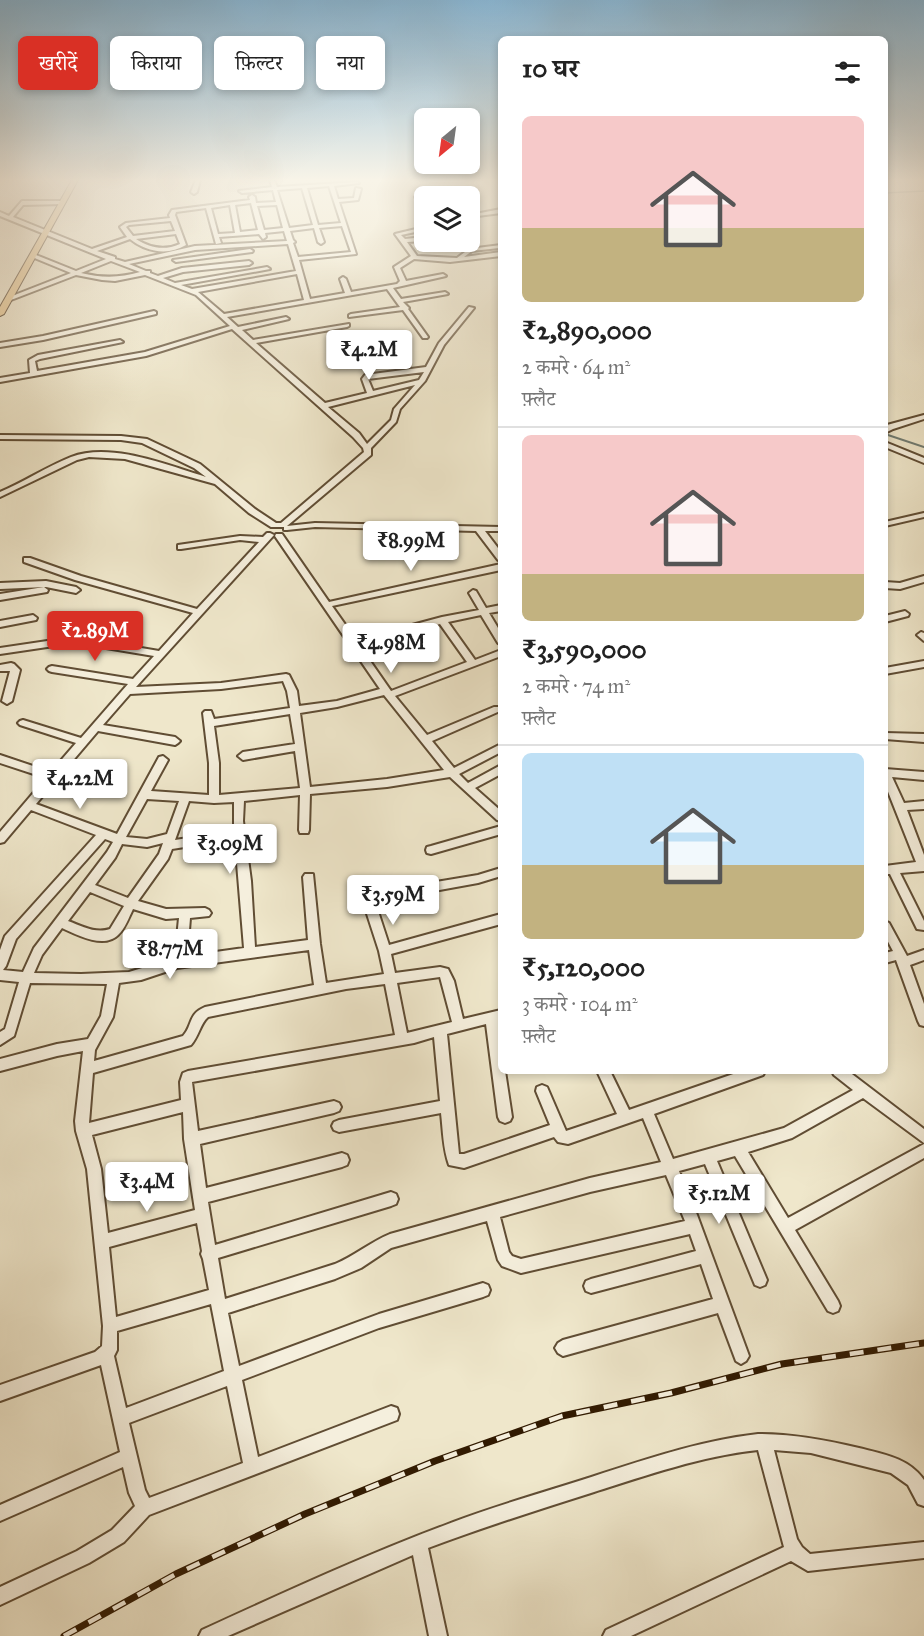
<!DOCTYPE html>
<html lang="hi">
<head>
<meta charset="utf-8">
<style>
	:root { --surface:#fff; --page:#f6f6f6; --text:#222; --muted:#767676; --line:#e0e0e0; --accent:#d93025 }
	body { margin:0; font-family:"IM FELL Great Primer","Noto Serif Devanagari",serif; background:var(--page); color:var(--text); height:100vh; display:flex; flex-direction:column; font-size:22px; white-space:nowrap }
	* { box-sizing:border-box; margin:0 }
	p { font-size:20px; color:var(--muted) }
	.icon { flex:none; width:33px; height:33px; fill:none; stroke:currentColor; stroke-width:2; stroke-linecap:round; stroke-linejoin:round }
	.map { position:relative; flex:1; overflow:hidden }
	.drawer { position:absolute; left:498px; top:36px; width:390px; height:1038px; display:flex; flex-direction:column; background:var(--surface); border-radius:9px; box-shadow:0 3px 9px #0003 }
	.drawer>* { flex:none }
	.top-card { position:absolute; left:18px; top:36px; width:390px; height:54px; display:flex; gap:12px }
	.needle { width:39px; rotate:209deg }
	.controls { position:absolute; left:414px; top:108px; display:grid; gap:12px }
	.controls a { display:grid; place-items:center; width:66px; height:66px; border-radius:9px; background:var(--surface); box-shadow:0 3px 9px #0003; font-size:30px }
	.price { position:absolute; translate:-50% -51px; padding:0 14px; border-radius:6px; background:#fff; color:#222; font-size:20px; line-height:39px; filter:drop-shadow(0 2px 3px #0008) }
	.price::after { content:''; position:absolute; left:50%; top:36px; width:18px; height:14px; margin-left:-9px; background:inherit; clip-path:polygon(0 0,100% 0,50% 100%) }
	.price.current { background:var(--accent); color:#fff }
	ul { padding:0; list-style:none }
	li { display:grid; align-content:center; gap:12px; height:318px; padding:0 24px }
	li+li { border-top:2px solid var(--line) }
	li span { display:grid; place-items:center; height:186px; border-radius:9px; color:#555 }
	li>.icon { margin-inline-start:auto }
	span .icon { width:108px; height:108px; fill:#fffc; stroke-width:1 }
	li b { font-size:26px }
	h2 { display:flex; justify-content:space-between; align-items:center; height:72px; padding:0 24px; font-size:26px }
	.chip { padding:0 21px; border-radius:9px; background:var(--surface); box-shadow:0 3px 9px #0003; font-size:21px; line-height:54px }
	.chip.current { background:var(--accent); color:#fff }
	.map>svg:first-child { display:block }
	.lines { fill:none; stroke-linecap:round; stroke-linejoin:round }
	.stream-far1 { stroke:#717c72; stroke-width:1.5 }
	.stream { stroke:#717c72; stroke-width:2 }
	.minor-casing { stroke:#604d34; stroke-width:4 }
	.major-casing { stroke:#311a01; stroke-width:2 }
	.minor { fill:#f5efdd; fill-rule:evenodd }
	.major { fill:#e8c486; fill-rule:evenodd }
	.rail-casing { stroke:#311a01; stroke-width:7 }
	.rail { stroke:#f5efdd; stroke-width:4.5; stroke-dasharray:14; stroke-linecap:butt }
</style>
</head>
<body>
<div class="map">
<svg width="924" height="1636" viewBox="0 0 924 1636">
	<rect width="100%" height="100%" fill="#efe7cb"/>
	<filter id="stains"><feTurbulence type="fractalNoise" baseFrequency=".00333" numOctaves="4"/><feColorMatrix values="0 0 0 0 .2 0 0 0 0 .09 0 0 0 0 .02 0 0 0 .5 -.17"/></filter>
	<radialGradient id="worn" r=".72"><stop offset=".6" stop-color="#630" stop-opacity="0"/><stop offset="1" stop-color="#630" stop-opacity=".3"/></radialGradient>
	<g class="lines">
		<!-- stream-far1 -->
		<path class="stream-far1" d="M885,193l39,-2"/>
		<!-- stream -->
		<path class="stream" d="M885,434l39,13"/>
		<defs>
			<g id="minor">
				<path d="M196,180h4l-3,12 -3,2 -3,-2z"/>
				<path d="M270,180h4l3,7 80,-5 2,1 -25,3 4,13 16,-1 2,-10 5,1 -3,11 -19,2 17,52 -57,6 11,39 35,-6 -5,-14 3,-2 3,2 5,13 46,-8 3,-3 -6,-14 17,-11 -16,-22 21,-5 8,-5v3l-4,4 -19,4 4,4 19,-2v4l-17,1 10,14 40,2 12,-9 32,-4 -2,3 -27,3 -8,6 37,-5v4l-51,6 -36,-3 -14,9 6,13 37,-7 3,2 -53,12 8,11 44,-7 3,2 -45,8 6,6 -1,1 20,28 -1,1h-4l-20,-28 -54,7v-2l2,-1 49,-7 -13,-18 -160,28 11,10 48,-10 3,2 -47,11 11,10 96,-16v2l-2,1 -91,16 69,60 42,-10 -5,-14 3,-4 61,-8 13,-24 30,-36 5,1 -30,37 -19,36 -25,28 -4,13 -25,26v7l-84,71 28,-3 186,4v4h-16l16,21v8h-3l-22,-29 -161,-4 -28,3h-3v-3h-13l-22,-14 -34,-29 -90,-25 -36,-2 -12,3 -77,37v-5c24,-10 46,-25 71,-35 40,-15 96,8 135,20l-12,-9 -52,-25 -21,-3 -121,-1v-4l121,1 26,3 53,25 55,45 21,14h5l83,-71 -1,-4 -10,-11 -121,-108 -86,27 -146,26v-4l30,-5 -1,-13 9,-5 82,-15 3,2 -83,17 -5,2 2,10 108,-19 85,-26 -34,-31 -51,-20 -30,6 -13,-1 -26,-5 -65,25h-4v-2l64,-25 -39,-16v-2h4l40,16 30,-12 -106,-43v-4l9,4 13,-15h43l-2,3 -40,1 -10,12 79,32 35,-12 -7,-10 6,-4 44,-5 -1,-3 3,-5 78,-10 -1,-3 3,-2 3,2 1,6 20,-1 -3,-12 -31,3 -3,-2 33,-4zM329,186l12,37 -23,2 -11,-37zM302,188l11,37 -24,3 -12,-38zM251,203l7,27 -18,2 -5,-27zM230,205l5,28 -17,1 -7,-26zM277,205l6,23 -19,2 -7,-24zM206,208l10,36 5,-1 -2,-6 40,-3 4,5 3,-2 -1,-4 19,-2 3,10 -92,5 -70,16 -10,-3v-2l-18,-6 33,-12c16,13 38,17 56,6l-11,-30 1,-3zM171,221l4,10 -42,5 -7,-9 3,-2zM342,226l9,26 -53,5 -5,-14 2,-1 -2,-2 -3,-9 24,-3 4,14 3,2 3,-2 -5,-14zM176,234l4,10c-16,7 -30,4 -44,-5zM288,244l8,27 -104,18 -11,-4 89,-16 -3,-2 -92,16 -12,-5 20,-6 66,-7 3,-2 -3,-2 -67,7 -24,8 -8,-3v-2h-4l-17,-7 66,-14zM111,261l29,11c-20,6 -39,6 -59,1zM297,274l7,26 -80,14 -26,-22zM424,372l-5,8 -46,11 -5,-12zM415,385l-21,24 -3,11 -24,24 -8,-11 -31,-26z"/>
				<path d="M415,197h4l5,7v4h-2z"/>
				<path d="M501,209v4l-31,4v-2z"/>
				<path d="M250,249l3,2 -1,1 -76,10 -3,-2z"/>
				<path d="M154,311l2,1v2l-113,26 -43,7v-4l43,-7z"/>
				<path d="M924,415v4l-31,10 -8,4v-6l2,-2z"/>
				<path d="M885,442l39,16v5l-39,-16z"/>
				<path d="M924,513v4l-39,9v-4z"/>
				<path d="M267,533h3l4,2 -138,152 85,-4 65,-9 3,1 8,16 2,15 38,-5 43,-12 -105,-153 1,-2h6l47,68 172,-38v6l-169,36 24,34 86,-23 37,-7 -10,-17 4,-3 3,1 10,17 15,-3v6l-12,2 12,20v11l-3,-1 -17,-28 -33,7 27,38 26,-10v6l-106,40 32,39 67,-28h6v4l-68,30 22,27 47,-24v8l-42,22 9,9 33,-18v9l-26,14 26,23v10l-4,-1 -47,-43 -63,10 -77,7 -1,36 -1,3h-8l-1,-3 1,-35 -56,6 -1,20 8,60 4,66 53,-7 -5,-63 2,-3h8l7,70 6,39 58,-9 -5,-23 -22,-68 2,-3h8l7,19 38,-13 66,-11 23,-7v8l-23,7 -66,12 -35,13 12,37 112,-31v10l-110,30 4,19 45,-6 8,2 6,12 9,38 38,-9v10l-3,1 3,24v26h4l7,46 -2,4 -5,2 -5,-2 -2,-4 -12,-93 -39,10 12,120h5l86,-29 -14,-34 1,-4 5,-2 5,2 19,44 51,-17 -20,-43h13l19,39 113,-39h23l-2,4 -109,39 19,45 111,-31 69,-38 -19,-15 -2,-4h16l76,58v14l-61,-45 -71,40 -44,14 40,66 136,-74v14l-129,72 43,71 2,5 -2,5 -5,2 -5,-2 -93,-155 -18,5 50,119 -2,5 -5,2 -5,-2 -50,-121 -26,7 18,44 52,141 -3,5 -5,3 -5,-3 -18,-48 -155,43 -5,-3 -3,-5 3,-5 5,-3 150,-41 -12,-35 -110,29 -5,-2 -2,-5 2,-5 5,-2 105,-28 -6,-17 -169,39 -19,-7 -4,-6 -11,-39 -96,27 -30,20 -26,11 -107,34 11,53 140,-52 104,-31 5,2 2,5 -2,5 -5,2 -104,31 -137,52 16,77 133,-51 6,2 2,6 -2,6 -248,95 -25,27 -35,21 -89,42v-18l77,-36 35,-21 23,-24 -6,-13 -6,-26 -123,54v-16l120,-53 -19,-87 -101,36v-16l95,-33 7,-6 1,-20 -16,-157 -11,-38 -1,-10 8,-70 -26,5 -57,15v-12l57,-15 31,-5 13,-23 6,-32 -77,-1 -16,53 -14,9v-13l5,-3 14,-47 -19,-2v-30l5,-14 91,-101 -65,-25 -27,32 -4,1v-11l46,-54 -46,-15v-8l51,17 25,-29 -56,-18 -2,-2 2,-2 3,-1 58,18 47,-54 -76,-12 -3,-1 -2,-2 2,-2 3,-1 81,13 21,-23 -66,-11 -34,1 -54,8v-6l54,-8 34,-1 71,12 34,-38 -118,-33 -51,-18v-4h6l51,18 116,33 62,-67 -19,-2 -59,9h-3v-4l62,-9 23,1zM440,624l27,38 -76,29 -32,-46zM283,681l4,10 3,17 -76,11 -3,-8h-6l-2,2 6,50v32l-58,-4 17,-31 -5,-4 -4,1 -42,77 -81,-30 62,-73 77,14 3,-2 2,-2 -5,-4 -72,-12 27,-31 91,-5zM384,695l60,75 -57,9 -77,8 -10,-74 37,-6zM290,714l5,30 -52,8 -5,4 5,4 52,-9 5,37 -81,7v-32l-5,-37zM147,799l32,2 -12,33 -20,5 -21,-2zM189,801l25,2 20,-1v29l-59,9zM105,839l8,3 -6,10 -73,96 -11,24 -20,-2 3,-4 10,-27zM235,839l9,109 -57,8 3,-38 19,-2 2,-3 -2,-3 -4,-2 -39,1 -28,-8 30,-42 4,-10zM163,843l-4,11 -31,44 -33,-13 20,-27 7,-14 25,3zM90,892l34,14 -14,23c-15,5 -28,-3 -42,-8zM133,909l33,10 13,-1 -4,40 -46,14 -48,2 -47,-1 8,-18 20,-27c15,7 42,21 56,7 7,-6 11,-18 15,-26zM309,950l5,35 -109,22c-17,7 -12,18 -22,29l-89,25 1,-11 18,-33 6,-34 22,-3 36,-12zM440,977l12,45 -45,11 -10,-50zM385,984l10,51 -207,36 -5,2 -3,9 1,18 -92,23 4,-50 98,-28c8,-9 9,-21 17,-28l138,-28zM434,1037l6,64 -101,19 -5,2 -2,4 2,4 5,2 102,-19c2,17 2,36 8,52l15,3 90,-31 4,5 10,2 75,-26 18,44 -71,16 -200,56c-20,8 -35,22 -55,30l-110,35 -7,-41 173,-52 5,-2 2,-5 -2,-5 -5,-2 -176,53 -7,-43 134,-35 5,-2 2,-5 -2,-5 -5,-2 -136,35 -6,-44 134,-31 5,-2 2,-4 -2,-4 -5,-2 -136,30 -6,-49 222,-39zM183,1112l1,27 11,71 -87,23 -7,-64 -9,-34zM666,1175l19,46 -164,38 -9,-3 -3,-4 -9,-35 90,-25zM197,1223l5,28 -1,3 2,5 6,31 -93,27 -7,-70zM211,1304l13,67 -98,37 -12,-52 3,-6v-19zM227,1386l16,77 -94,35 -4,-8 -16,-67z"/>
				<path d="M924,576v6l-24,7 -15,-1v-6l15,1z"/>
				<path d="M46,581l30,6 4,3 -4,3 -30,-6 -46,2v-6z"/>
				<path d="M44,587l4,3 -1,2 -47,8v-6z"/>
				<path d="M905,611l4,3 -1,2 -23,6v-6z"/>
				<path d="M33,615l4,3 -1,2 -36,7v-6z"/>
				<path d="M921,632l3,1v8l-7,-6z"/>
				<path d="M924,661v6l-39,7v-6z"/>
				<path d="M11,663l3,1 6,6 -8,31 -5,3 -5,-3 8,-30h-10v-6z"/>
				<path d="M885,733l39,1v8l-39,-3z"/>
				<path d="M885,769l39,3v8l-32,-3 12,26 20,-2v8l-17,1 17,45v16l-24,2 24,48v9l-7,-1 -27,-55h-5v-8l31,-4 -31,-78z"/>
				<path d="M501,826v8l-70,20 -4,-1 -1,-3 1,-3 4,-1z"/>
				<path d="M885,921l4,2 18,33 17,-6v10l-14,5 14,39v22l-4,-1 -2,-4 -22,-61 -11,3v-10l8,-2 -8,-15z"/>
				<path d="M758,1434c35,0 67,6 101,14 24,6 50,10 65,32v26l-6,-2 -10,-19 -17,-12 -80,-20 -37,-3 23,89 5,8 8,7 114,-12v16l-116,13 -17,-10 -160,75h-28l3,-6 178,-83 -26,-97c-57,6 -110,25 -164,42 -56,18 -111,35 -166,56l19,88h-18l-16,-81 -185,81h-29l3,-6c81,-37 163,-75 246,-106 44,-17 90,-30 134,-44 59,-19 115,-39 176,-46z"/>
			</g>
			<path id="major" d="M72,180h6l-74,134 -4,2v-9z"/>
		</defs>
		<!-- minor casing -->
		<use href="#minor" class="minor-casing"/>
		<!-- major casing -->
		<use href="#major" class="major-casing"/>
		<!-- minor -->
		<use href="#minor" class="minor"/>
		<!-- major -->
		<use href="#major" class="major"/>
		<defs>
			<path id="rail" d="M64,1636l112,-62 129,-60 130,-53 127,-45 109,-23 111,-29 142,-21"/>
		</defs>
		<!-- rail casing -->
		<use href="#rail" class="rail-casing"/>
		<!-- rail -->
		<use href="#rail" class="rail"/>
	</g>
	<!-- sky -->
	<linearGradient id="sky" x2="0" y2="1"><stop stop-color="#89b8d7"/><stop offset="0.44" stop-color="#f8f4e8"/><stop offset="1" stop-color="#f8f4e8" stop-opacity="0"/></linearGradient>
	<rect width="924" height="409" fill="url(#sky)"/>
	<rect width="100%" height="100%" filter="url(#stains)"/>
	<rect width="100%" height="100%" fill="url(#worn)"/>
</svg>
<div class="controls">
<a><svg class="needle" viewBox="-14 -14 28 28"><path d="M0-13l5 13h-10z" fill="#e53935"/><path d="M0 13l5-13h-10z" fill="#767676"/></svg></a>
<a><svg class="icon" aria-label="layers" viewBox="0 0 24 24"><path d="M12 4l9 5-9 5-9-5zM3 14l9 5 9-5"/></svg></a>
</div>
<b class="price" style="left:369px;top:381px">₹4.2M</b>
<b class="price" style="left:411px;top:572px">₹8.99M</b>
<b class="price current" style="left:95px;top:662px">₹2.89M</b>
<b class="price" style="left:391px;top:674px">₹4.98M</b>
<b class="price" style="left:80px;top:810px">₹4.22M</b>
<b class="price" style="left:230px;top:875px">₹3.09M</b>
<b class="price" style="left:393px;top:926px">₹3.59M</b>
<b class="price" style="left:170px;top:980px">₹8.77M</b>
<b class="price" style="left:147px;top:1213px">₹3.4M</b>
<b class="price" style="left:719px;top:1225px">₹5.12M</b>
<div class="top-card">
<a class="chip current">खरीदें</a>
<a class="chip">किराया</a>
<a class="chip">फ़िल्टर</a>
<a class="chip">नया</a>
</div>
<section class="drawer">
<h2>10 घर<svg class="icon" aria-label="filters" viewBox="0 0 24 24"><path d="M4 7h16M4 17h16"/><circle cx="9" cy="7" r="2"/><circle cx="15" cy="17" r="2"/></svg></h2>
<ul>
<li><span style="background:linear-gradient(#f6c9c9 60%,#c2b280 0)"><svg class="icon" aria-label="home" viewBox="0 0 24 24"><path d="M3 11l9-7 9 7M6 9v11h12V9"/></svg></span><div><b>₹2,890,000</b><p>2 कमरे · 64 m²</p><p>फ़्लैट</p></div></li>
<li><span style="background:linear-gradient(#f6c9c9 75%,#c2b280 0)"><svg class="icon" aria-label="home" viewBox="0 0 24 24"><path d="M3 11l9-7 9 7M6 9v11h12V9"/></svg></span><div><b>₹3,590,000</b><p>2 कमरे · 74 m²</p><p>फ़्लैट</p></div></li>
<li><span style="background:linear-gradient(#bfe0f5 60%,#c2b280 0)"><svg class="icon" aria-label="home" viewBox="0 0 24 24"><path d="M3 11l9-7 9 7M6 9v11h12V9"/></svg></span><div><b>₹5,120,000</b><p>3 कमरे · 104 m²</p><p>फ़्लैट</p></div></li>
</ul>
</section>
</div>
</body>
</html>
